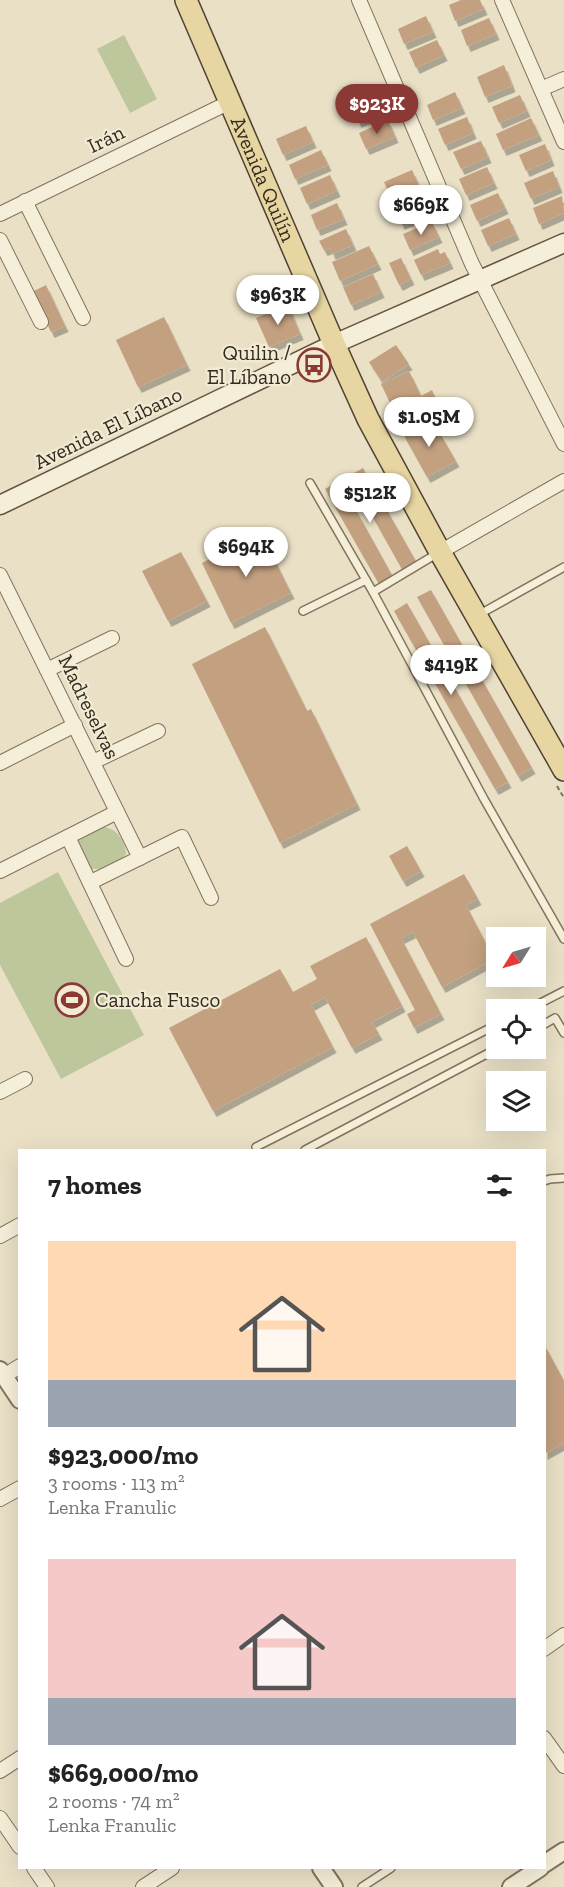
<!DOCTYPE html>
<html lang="en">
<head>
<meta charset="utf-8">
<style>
	:root { --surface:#fff; --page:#f2f2f2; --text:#222; --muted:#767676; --accent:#8a3934 }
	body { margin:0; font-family:"Zilla Slab",serif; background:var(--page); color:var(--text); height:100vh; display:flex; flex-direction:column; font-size:22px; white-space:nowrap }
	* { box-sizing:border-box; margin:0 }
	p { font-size:20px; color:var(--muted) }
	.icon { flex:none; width:33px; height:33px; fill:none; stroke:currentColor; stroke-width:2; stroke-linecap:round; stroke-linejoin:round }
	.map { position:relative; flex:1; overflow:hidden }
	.side { position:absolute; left:18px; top:1149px; width:528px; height:720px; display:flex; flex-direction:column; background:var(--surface); border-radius:0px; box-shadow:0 6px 24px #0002 }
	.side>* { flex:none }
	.needle { width:39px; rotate:233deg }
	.fabs { position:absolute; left:486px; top:927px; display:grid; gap:12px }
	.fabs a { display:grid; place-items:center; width:60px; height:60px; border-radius:0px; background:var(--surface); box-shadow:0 6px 24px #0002; font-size:30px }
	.price { position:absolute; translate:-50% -51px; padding:0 14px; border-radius:21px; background:#fff; color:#222; font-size:20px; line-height:39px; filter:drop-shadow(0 2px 3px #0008) }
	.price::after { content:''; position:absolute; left:50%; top:36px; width:18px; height:14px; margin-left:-9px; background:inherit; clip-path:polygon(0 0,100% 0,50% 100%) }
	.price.active { background:var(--accent); color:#fff }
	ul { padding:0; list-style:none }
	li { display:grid; align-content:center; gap:12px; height:318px; padding:0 30px }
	li span { display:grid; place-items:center; height:186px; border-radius:0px; color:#555 }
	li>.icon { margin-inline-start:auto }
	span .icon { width:108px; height:108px; fill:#fffc; stroke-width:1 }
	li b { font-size:26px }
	h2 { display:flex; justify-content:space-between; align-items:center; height:72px; padding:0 30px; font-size:26px }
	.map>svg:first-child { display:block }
	.green { fill:#bec69b }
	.building { fill:#c3a080; filter:url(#shadow) }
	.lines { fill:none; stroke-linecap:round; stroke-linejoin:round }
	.service-casing { stroke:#82735e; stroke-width:10 }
	.minor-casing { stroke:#82735e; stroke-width:16 }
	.tertiary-casing { stroke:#82735e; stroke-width:20 }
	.secondary-casing { stroke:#645441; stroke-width:21 }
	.primary-casing { stroke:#504231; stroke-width:24 }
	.path { stroke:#82735e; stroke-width:2; stroke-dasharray:4.5 3; stroke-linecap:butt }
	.service { stroke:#f5eed8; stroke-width:7 }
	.minor { stroke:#f5eed8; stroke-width:14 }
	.tertiary { stroke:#f5eed8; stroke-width:16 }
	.secondary { stroke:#f5eed8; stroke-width:18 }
	.primary { stroke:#e8d6a2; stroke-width:21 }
	.labels { text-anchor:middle; stroke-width:4.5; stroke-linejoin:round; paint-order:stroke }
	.street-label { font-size:21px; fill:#342b20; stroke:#f1ebd4 }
	.poi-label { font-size:21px; fill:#342b20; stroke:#f1ebd4; text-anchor:end }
</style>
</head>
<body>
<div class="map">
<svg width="564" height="1887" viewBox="0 0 564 1887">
	<defs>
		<filter id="shadow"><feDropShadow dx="3.5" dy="6" stdDeviation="0" flood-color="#0004"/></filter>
	</defs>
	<rect width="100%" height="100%" fill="#e9e0c6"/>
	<!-- green -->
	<g class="green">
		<path d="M124,35l33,64 -27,14 -33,-64z"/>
		<path d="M103,827c14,1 22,14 23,27 -8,9 -25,18 -38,14l-11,-27z"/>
		<path d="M58,872l86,163 -83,44 -61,-114v-62z"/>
	</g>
	<!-- building -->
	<g class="building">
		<path d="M461,0h19l4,9 -29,12 -6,-16z"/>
		<path d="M426,16l7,16 -29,12 -6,-15z"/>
		<path d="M489,18l7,16 -29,12 -6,-16z"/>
		<path d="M437,40l7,15 -28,13 -7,-16z"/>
		<path d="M504,65l8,21 -27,11 -8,-20z"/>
		<path d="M378,91l8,19 -28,12 -8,-19z"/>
		<path d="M455,92l7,16 -29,12 -6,-15z"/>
		<path d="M520,95l7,16 -28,12 -7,-16z"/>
		<path d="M467,117l6,16 -28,12 -7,-16z"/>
		<path d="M531,118l8,17 -36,15 -7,-16z"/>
		<path d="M388,120l7,17 -29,12 -7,-16z"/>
		<path d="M306,126l7,16 -30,13 -7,-16z"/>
		<path d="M481,141l7,16 -27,12 -8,-17z"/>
		<path d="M545,144l6,16 -25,11 -7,-16z"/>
		<path d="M321,150l7,15 -33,14 -6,-14z"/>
		<path d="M487,167l7,16 -28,12 -7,-16z"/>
		<path d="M412,170l7,16 -28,12 -7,-16z"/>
		<path d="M553,171l6,16 -28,12 -7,-16z"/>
		<path d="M330,175l7,16 -30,13 -7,-16z"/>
		<path d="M498,193l7,15 -28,13 -7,-16z"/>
		<path d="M424,196l7,15 -30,13 -6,-16z"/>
		<path d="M562,196l2,17 -25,11 -6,-16z"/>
		<path d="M337,203l7,16 -27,11 -6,-15z"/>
		<path d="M509,218l7,16 -28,12 -7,-16z"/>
		<path d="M432,222l7,15 -29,13 -7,-16z"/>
		<path d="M346,229l7,16 -21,9 -2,-6 -6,2 -5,-9z"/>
		<path d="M369,246l9,18 -38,17 -8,-19z"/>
		<path d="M438,249l2,5 5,-2 5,11 -29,12 -7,-15z"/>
		<path d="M401,258l10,21 -12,6 -10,-22z"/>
		<path d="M373,274l8,18 -30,13 -8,-18z"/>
		<path d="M46,285l19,41 -14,6 -19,-40z"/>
		<path d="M288,305l12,29 -31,13 -13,-29z"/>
		<path d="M164,317l23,48 -49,22 -22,-47z"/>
		<path d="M396,345l13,19 -27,18 -13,-20z"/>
		<path d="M409,371l12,25 11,-6 8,17 -39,19 -20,-42z"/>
		<path d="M431,418l25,43 -29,16 -24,-43z"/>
		<path d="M363,468l54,95 -14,8 -46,-82 -10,5 46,83 -14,7 -54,-95z"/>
		<path d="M261,533l30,60 -60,30 -29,-60z"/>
		<path d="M181,552l26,49 -39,20 -26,-50z"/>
		<path d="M431,590l101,178 -14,8 -101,-179z"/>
		<path d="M407,603l101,179 -13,7 -101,-178z"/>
		<path d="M265,627l42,84 4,-2 46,95 -77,39 -88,-179z"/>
		<path d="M407,846l14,25 -18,10 -14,-25z"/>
		<path d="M464,874l14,25 -12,6 28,54 -52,28 -29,-55 -12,6 40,76 -27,14 -7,-14 8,-4 -45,-86z"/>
		<path d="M366,937l36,69 -30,16 7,12 -27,14 -27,-51 -14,8 22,42 -120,64 -44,-83 111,-59 13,23 24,-13 -7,-13z"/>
		<path d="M544,1344l20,37v62l-20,11z"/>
	</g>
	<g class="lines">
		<defs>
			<g id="service">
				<path d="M310,483l63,109 111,207 80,140"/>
				<path d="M373,592l65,-39"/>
				<path d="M303,611l63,-31"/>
				<path d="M480,614l84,-47"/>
				<path d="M527,1010l37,-19"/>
				<path d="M536,1029l19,-11 9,15"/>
				<path d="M256,1147l240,-122"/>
				<path d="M305,1150l193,-102"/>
				<path d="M544,1181l6,-2 14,-1"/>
				<path d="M362,1887l29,-19"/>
			</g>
			<g id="minor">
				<path d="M359,0l113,264 92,180"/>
				<path d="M502,0l62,142"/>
				<path d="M541,89l23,-10"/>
				<path d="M25,201l58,117"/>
				<path d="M0,214l230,-112"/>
				<path d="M0,240l41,82"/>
				<path d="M440,552l124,-71"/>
				<path d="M0,575l140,283"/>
				<path d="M47,670l65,-32"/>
				<path d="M93,762l65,-31"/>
				<path d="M0,763l75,-38"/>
				<path d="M68,837l58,122"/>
				<path d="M0,871l117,-59"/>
				<path d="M91,882l91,-45 29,61"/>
				<path d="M0,1092l25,-13"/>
				<path d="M0,1236l20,-11"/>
				<path d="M4,1376l16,-10"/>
				<path d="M0,1499l20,-11"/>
				<path d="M544,1649l20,-14"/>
				<path d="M544,1738l20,28"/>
				<path d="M0,1771l20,-13"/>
				<path d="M0,1818l20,29"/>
				<path d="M34,1868l13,19"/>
				<path d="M143,1887l29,-19"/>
			</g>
			<g id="tertiary">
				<path d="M0,1370l20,30"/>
				<path d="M544,1864l20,-13"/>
				<path d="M321,1868l13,19"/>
				<path d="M511,1887l29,-19"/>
			</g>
			<path id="secondary" d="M0,505l334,-161 230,-101"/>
			<g id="primary">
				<path id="s1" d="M186,0l148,344 34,75 72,133 124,218"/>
			</g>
		</defs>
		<!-- service casing -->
		<use href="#service" class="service-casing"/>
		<!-- minor casing -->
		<use href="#minor" class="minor-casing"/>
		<!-- tertiary casing -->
		<use href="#tertiary" class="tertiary-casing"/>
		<!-- secondary casing -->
		<use href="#secondary" class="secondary-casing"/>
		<!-- primary casing -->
		<use href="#primary" class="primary-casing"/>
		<!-- path -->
		<path class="path" d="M557,786l7,12"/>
		<!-- service -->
		<use href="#service" class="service"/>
		<!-- minor -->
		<use href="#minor" class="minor"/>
		<!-- tertiary -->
		<use href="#tertiary" class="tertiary"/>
		<!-- secondary -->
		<use href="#secondary" class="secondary"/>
		<!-- primary -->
		<use href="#primary" class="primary"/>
	</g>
	<!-- icons -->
	<defs>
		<symbol id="bus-ring" viewBox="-11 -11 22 22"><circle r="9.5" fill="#f1ebd4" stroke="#8a3934" stroke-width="1.5"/><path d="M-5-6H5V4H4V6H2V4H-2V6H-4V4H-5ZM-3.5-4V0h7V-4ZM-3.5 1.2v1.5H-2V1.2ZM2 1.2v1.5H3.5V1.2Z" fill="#8a3934"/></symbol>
		<symbol id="stadium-ring" viewBox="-11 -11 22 22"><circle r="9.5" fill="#f1ebd4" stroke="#8a3934" stroke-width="1.5"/><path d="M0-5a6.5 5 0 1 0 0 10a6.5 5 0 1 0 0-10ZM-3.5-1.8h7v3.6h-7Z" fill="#8a3934"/></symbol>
	</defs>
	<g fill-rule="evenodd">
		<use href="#bus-ring" x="295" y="346" width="38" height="38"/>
		<use href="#stadium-ring" x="53" y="981" width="38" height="38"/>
	</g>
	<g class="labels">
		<!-- street labels -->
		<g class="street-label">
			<text transform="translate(106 139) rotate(-26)" y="7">Irán</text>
			<text dy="7" stroke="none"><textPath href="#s1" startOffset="195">Avenida Quilín</textPath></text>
			<text transform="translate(108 428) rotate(-26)" y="7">Avenida El Líbano</text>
			<text transform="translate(89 707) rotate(64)" y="7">Madreselvas</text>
		</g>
		<!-- poi labels -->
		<g class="poi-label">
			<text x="291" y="360">Quilin /<tspan x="291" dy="24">El Líbano</tspan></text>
			<text x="95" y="1007" text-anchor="start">Cancha Fusco</text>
		</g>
	</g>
</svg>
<div class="fabs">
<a><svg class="needle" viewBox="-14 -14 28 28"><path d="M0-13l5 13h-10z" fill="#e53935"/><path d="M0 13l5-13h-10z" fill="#767676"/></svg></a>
<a><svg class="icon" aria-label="locate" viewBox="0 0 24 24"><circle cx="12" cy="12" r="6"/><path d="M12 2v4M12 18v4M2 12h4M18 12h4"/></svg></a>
<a><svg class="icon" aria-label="layers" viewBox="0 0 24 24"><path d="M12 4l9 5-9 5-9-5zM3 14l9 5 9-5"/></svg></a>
</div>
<b class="price active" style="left:377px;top:135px">$923K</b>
<b class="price" style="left:421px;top:236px">$669K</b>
<b class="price" style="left:278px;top:326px">$963K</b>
<b class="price" style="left:429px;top:448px">$1.05M</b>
<b class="price" style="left:370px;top:524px">$512K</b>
<b class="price" style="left:246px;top:578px">$694K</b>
<b class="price" style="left:451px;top:696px">$419K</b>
<section class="side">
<h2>7 homes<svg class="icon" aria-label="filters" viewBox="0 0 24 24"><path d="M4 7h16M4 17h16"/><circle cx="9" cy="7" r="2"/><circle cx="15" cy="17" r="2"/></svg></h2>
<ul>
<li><span style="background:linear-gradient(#ffd9b3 75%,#9aa5b1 0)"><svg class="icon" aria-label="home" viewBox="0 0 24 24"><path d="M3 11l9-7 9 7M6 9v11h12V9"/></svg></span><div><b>$923,000/mo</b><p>3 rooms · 113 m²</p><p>Lenka Franulic</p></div></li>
<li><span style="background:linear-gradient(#f6c9c9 75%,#9aa5b1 0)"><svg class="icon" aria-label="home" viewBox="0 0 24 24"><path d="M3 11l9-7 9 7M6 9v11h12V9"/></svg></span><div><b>$669,000/mo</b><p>2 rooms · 74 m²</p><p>Lenka Franulic</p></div></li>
</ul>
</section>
</div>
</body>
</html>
